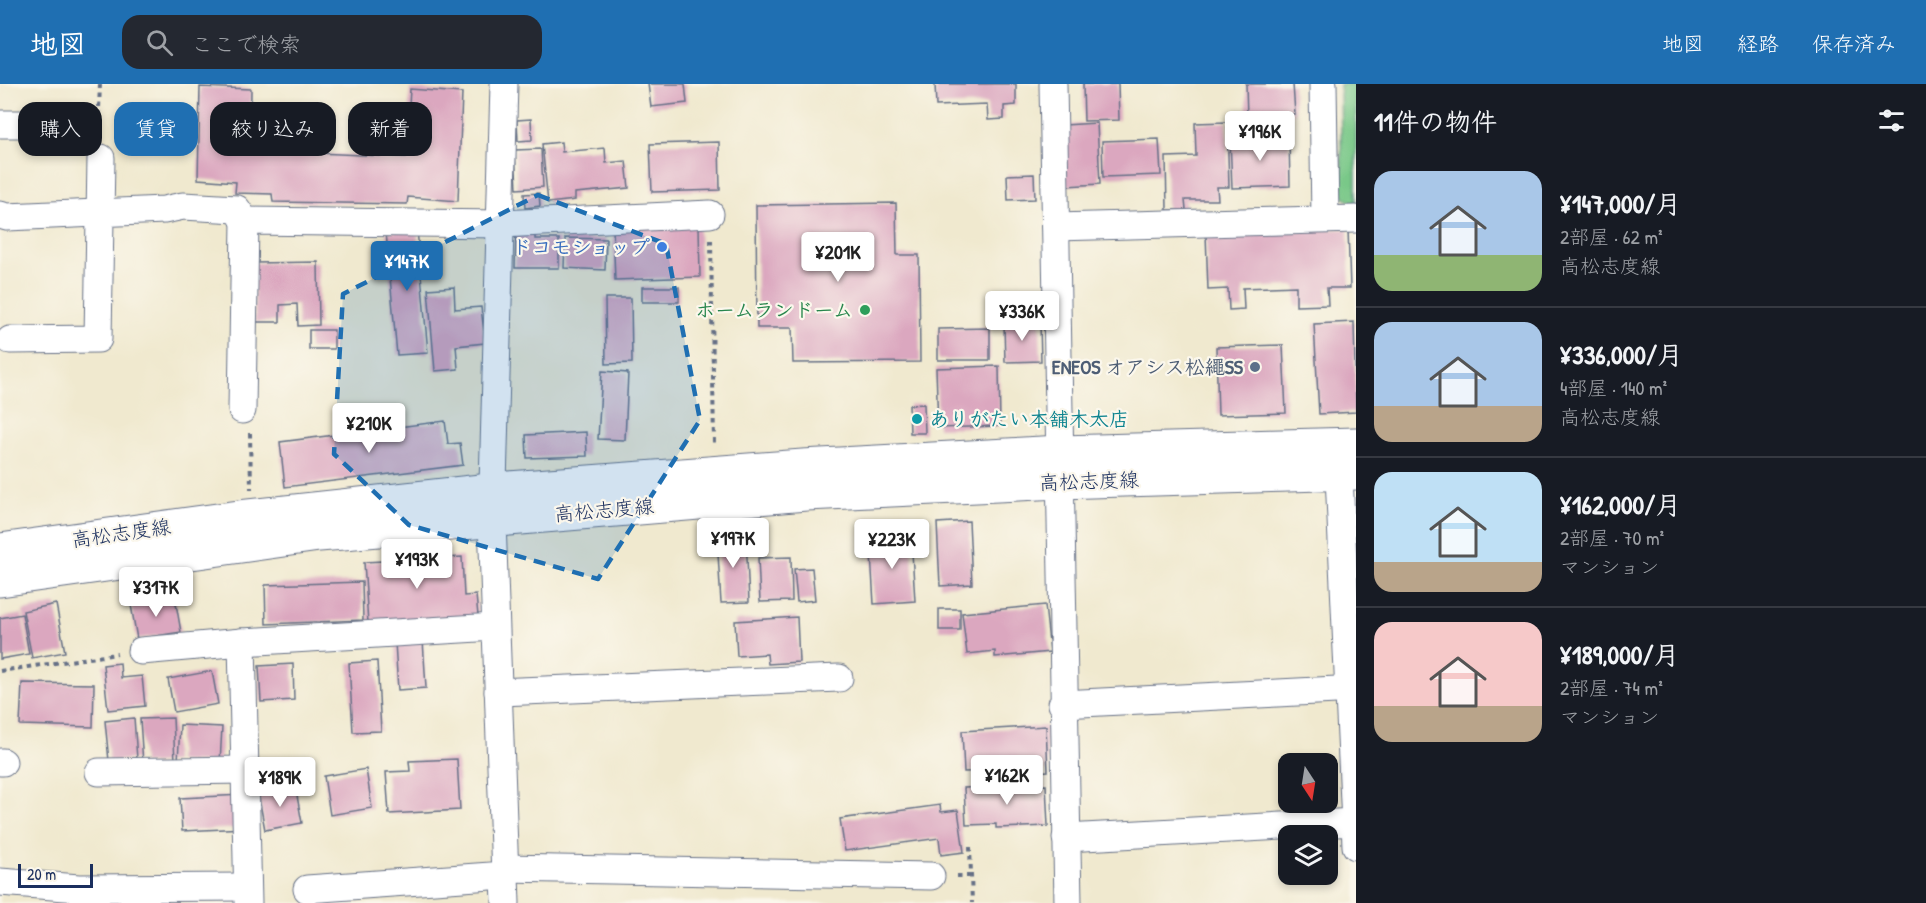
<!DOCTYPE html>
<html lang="ja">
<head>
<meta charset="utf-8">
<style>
	:root { --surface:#171b24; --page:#242831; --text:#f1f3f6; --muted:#9ea1a6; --line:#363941; --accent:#1f6fb2 }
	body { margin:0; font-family:"Patrick Hand","Klee One",sans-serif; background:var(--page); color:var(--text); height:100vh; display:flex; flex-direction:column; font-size:22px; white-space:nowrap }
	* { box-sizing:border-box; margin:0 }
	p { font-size:20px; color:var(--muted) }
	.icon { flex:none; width:33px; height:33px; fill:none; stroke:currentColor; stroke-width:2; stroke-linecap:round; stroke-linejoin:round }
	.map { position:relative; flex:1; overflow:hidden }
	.drawer { display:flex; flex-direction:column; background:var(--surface); width:570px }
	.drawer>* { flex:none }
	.guide { position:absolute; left:18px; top:18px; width:570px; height:54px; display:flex; gap:12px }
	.needle { width:39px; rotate:168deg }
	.controls { position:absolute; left:1278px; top:669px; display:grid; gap:12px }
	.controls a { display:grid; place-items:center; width:60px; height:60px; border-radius:12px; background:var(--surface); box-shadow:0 3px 9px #0003; font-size:30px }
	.scale { position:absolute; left:18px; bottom:15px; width:75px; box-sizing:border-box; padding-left:6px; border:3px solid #1b2f5e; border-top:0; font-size:16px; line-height:21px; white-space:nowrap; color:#1b2f5e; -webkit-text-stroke:4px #fbf7ec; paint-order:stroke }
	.price { position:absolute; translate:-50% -51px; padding:0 14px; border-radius:6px; background:#fff; color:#222; font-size:20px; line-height:39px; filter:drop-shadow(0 2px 3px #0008) }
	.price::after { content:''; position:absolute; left:50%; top:36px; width:18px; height:14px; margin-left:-9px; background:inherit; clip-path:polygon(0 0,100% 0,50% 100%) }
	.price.active { background:var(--accent); color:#fff }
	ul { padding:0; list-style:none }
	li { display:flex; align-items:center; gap:18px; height:150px; padding:0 18px }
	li+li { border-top:2px solid var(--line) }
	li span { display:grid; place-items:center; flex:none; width:168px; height:120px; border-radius:18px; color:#555 }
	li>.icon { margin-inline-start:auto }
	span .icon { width:72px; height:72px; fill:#fffc; stroke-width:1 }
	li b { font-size:26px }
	h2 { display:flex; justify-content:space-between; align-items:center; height:72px; padding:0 18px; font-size:26px }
	.tag { padding:0 21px; border-radius:18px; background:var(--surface); box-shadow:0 3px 9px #0003; font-size:21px; line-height:54px }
	.tag.active { background:var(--accent); color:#fff }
	header { display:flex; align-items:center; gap:36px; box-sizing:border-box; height:84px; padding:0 30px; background:var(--accent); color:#fff }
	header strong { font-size:28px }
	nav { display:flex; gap:33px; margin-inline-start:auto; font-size:21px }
	.search { width:420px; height:54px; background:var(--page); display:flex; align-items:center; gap:15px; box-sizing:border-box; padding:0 21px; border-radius:18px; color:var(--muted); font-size:22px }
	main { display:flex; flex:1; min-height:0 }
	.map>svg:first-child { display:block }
	.green { fill:#79c888; stroke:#4a7c73; stroke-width:1.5 }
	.building { fill:#dba7bf }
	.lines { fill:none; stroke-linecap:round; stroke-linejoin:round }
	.street-casing { stroke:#667086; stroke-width:29 }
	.secondary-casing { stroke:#667086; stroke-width:35 }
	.path { stroke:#667086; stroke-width:4; stroke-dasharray:4.5 4.5; stroke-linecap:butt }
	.street { stroke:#fff; stroke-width:27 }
	.secondary { stroke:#fff; stroke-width:33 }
	.marked { fill:#1f6fb2; fill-opacity:0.2; stroke:#1f6fb2; stroke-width:4.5; stroke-dasharray:12 8; stroke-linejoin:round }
	.shop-dot { fill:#3f7fe0; stroke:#fbf7ec; stroke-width:2 }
	.leisure-dot { fill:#2e9e5b; stroke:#fbf7ec; stroke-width:2 }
	.service-dot { fill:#5c6f8a; stroke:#fbf7ec; stroke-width:2 }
	.culture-dot { fill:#0f9aa8; stroke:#fbf7ec; stroke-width:2 }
	.labels { text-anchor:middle; stroke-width:4.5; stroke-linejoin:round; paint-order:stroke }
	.shop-label { font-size:20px; font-weight:bold; fill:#366cbe; stroke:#fbf7ec; text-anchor:end }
	.leisure-label { font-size:20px; font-weight:bold; fill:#27864d; stroke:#fbf7ec; text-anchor:end }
	.service-label { font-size:20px; font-weight:bold; fill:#4e5e75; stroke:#fbf7ec; text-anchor:end }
	.culture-label { font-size:20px; font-weight:bold; fill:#0d838f; stroke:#fbf7ec; text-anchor:start }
	.street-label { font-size:20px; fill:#1b2f5e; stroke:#fbf7ec }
</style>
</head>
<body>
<header>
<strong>地図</strong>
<div class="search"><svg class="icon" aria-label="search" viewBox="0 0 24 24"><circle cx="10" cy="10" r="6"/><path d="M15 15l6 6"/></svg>ここで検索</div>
<nav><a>地図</a><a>経路</a><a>保存済み</a></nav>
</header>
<main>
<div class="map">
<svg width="1356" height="819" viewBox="0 0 1356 819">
	<rect width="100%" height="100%" fill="#fbf7ec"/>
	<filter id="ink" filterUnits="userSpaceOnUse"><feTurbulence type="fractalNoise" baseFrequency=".0167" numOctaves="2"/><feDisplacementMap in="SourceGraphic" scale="12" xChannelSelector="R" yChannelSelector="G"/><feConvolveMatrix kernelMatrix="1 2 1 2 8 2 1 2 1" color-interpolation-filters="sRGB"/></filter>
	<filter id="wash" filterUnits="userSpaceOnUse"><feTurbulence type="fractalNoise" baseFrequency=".008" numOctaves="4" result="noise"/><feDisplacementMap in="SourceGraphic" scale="24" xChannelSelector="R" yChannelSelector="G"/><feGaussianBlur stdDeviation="1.35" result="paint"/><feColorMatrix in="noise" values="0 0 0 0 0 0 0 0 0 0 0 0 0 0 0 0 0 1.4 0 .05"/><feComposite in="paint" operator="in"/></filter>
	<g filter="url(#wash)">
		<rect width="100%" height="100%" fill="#f0e9cf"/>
		<!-- green -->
		<path class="green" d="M1340,0h16v121l-14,-9z"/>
		<g id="blocks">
			<!-- building -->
			<g class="building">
				<path d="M648,0h37l2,19 -36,4z"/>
				<path d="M935,0h81v21l-12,1v13l-16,1 -1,-16 -51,2z"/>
				<path d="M1083,0h35l1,36 -35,1z"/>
				<path d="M1246,0h47l2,30 -48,3z"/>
				<path d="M200,3l51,2 -1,61 156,7 4,-68 52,4 -4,108 -50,-4 -1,7 -134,-2 -1,-8 -37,-1 1,-11 -38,-3z"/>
				<path d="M531,35l1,21 -14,1 -1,-21z"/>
				<path d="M1227,38l2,65h-12l1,13h-33l1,10h-19l-1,-53 30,-1 -1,-33z"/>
				<path d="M1097,39l3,61 -34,2 -2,-61z"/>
				<path d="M1289,53l1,49 -58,2 -2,-49z"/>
				<path d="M1159,55l2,36 -58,2 -1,-36z"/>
				<path d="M561,58l1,10 43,-4 1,15 20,-2 3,27 -54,5v7l-27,3 -6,-59z"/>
				<path d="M719,58l1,48 -68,2 -2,-48z"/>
				<path d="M541,65l2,38 -26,2 -2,-39z"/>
				<path d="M1034,90l1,25 -27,1 -1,-25z"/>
				<path d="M539,109l1,13 -15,2 -1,-14z"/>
				<path d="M896,119l1,52h22l1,107 -127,1 -1,-35h-35l-1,-123z"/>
				<path d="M699,141l1,52 -85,3 -2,-52z"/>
				<path d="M417,145l11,124 -31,2 -11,-123z"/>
				<path d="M1348,145l2,59h-23l1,17 -32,1v-20l-53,2 1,21 -15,1 -1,-21 -20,1 -2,-56z"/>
				<path d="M516,146l19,1v8h24v29h-44z"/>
				<path d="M565,154l41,1 -1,31 -41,-2z"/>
				<path d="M318,178l1,63 -21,1 -1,-22 -17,1v17h-25l-1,-59z"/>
				<path d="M454,203l1,22 26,-2 4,36 -29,3 2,23 -23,2 -7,-82z"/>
				<rect x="642" y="203" width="37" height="15"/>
				<path d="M605,214h26l1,65 -26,1z"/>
				<path d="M1354,238l2,90 -37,2 -5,-90z"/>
				<path d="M1040,239l1,38 -36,1 -1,-38z"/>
				<path d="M990,244v32h-52v-31z"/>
				<rect x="309" y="246" width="25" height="19"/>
				<path d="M1283,261l3,68 -68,2 -2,-68z"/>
				<path d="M999,282l1,60 -62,2 -2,-60z"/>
				<path d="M602,287l26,2 -3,67 -27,-1z"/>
				<path d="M924,320l1,29h-15l-1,-28z"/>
				<path d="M445,337l3,23 12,-1 3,22 -178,22 -5,-45z"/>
				<path d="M586,348l1,24 -60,2 -1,-23z"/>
				<path d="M969,437l3,63 -32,2 -3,-63z"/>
				<path d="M746,451l3,67 -28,1 -4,-66z"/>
				<path d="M911,452l4,65 -41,3 -4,-67z"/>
				<path d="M462,473l2,39 12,-1 2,21 -110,7 -4,-61z"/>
				<path d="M791,473l1,44 -32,1 -2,-44z"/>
				<path d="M812,484l3,32 -18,2 -3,-33z"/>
				<path d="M362,498l1,38 -97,4 -1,-39z"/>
				<path d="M175,514l6,34 -44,7 -6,-34z"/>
				<path d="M56,520l9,48 -33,6 -9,-47z"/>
				<path d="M1045,521l5,47 -55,5v-6l-28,3 -5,-41z"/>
				<rect x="939" y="525" width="21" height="21"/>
				<path d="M22,530l7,40 -29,5v-41z"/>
				<path d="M797,533l2,45 -31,2 -1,-10 -30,2 -2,-35z"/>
				<path d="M423,556l3,48 -28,2 -3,-48z"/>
				<path d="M377,577l4,70 -28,1 -4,-69z"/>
				<path d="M120,579l1,15 21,-2 3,30 -37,4 -5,-45z"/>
				<path d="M293,580l1,36 -33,2 -2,-36z"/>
				<path d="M212,587l6,33 -44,8 -6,-33z"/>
				<path d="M22,599l72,1 -1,43 -73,-2z"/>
				<path d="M134,634l3,41 -28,2 -4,-40z"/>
				<path d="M173,634l2,44 -32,2 -3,-45z"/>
				<path d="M180,641l42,2 -2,36 -42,-2z"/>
				<path d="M1046,642l2,45 -53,3v-3l-31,1 -2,-41z"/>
				<path d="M457,675l3,51 -71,4 -3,-42 24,-1 -1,-10z"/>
				<path d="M366,685l6,39 -42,7 -6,-39z"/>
				<path d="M295,701l7,38 -37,7 -7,-38z"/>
				<path d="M1046,701l2,41 -52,2v-4l-30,1 -2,-37z"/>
				<path d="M243,711l2,33 -63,3 -2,-33z"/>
				<path d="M940,721l1,7 17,-2 6,42 -23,3 -2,-17 -94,13 -5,-32z"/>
			</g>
		</g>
	</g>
	<g filter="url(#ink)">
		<use href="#blocks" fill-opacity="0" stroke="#667086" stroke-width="1.5"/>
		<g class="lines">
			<defs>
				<g id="street">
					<path d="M504,0l-12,437 14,382"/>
					<path d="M1053,0l15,819"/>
					<path d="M1323,0l2,135"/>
					<path d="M0,40h45"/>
					<path d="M0,131l7,2 157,-7 19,-4 54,3 8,12"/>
					<path d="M1056,143l300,-8"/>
					<path d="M10,256l88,-1 3,-181"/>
					<path d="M242,326l3,-189 256,3 209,-10"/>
					<path d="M1338,370l18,392"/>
					<path d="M242,558l6,261"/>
					<path d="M141,567l101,-9 253,-15"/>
					<path d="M498,608l341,-14"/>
					<path d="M1062,620l294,-15"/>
					<path d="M0,678h3"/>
					<path d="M99,688l146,-2"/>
					<path d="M1066,754l289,-16"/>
					<path d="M505,784l426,8"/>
					<path d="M0,798l79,6 168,-1"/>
					<path d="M307,805l198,-14"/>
				</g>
				<g id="secondary">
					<path d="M0,466l239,-33 270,-29 294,-22 258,-14 295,-8"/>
					<path d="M0,496l319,-45 487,-41 253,-12 297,-9"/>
				</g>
			</defs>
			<!-- street casing -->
			<use href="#street" class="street-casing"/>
			<!-- secondary casing -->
			<use href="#secondary" class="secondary-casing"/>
			<!-- path -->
			<g class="path">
				<path d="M98,50l2,-50"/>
				<path d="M711,156l3,205"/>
				<path d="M250,349l1,56"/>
				<path d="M0,587l117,-17"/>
				<path d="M970,763l2,56"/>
				<path d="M957,792h14"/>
			</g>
			<!-- street -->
			<use href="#street" class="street"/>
			<!-- secondary -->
			<use href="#secondary" class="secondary"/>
		</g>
	</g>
	<!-- marked area -->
	<path class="marked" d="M538,111l128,49 34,176 -102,159 -189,-54 -75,-71 9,-160z"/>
	<!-- markers -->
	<circle class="shop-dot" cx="662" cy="163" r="6"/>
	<circle class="leisure-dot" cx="865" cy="226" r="6"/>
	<circle class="service-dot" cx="1255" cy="283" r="6"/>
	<circle class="culture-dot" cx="917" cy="335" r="6"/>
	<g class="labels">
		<!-- shop labels -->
		<g class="shop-label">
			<text x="650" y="170">ドコモショップ</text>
		</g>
		<!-- leisure labels -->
		<g class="leisure-label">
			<text x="853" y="233">ホームランドーム</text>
		</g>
		<!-- service labels -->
		<g class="service-label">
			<text x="1243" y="290">ENEOS オアシス松繩SS</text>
		</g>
		<!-- culture labels -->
		<g class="culture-label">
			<text x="929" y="342">ありがたい本舗木太店</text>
		</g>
		<!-- street labels -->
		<g class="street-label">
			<text transform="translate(1089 397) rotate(-2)" y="7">高松志度線</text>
			<text transform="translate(604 426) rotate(-5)" y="7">高松志度線</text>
			<text transform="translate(121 449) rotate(-8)" y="7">高松志度線</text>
		</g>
	</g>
</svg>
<div class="controls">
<a><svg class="needle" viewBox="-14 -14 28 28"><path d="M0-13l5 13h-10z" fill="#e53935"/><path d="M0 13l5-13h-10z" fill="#9ea1a6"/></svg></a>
<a><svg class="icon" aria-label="layers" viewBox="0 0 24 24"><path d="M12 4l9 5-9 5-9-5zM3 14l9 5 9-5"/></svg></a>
</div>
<div class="scale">20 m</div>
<b class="price" style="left:1260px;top:78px">¥196K</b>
<b class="price" style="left:838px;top:199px">¥201K</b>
<b class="price active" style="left:407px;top:208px">¥147K</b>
<b class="price" style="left:1022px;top:258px">¥336K</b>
<b class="price" style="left:369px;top:370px">¥210K</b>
<b class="price" style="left:733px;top:485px">¥197K</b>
<b class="price" style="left:892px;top:486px">¥223K</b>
<b class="price" style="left:417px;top:506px">¥193K</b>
<b class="price" style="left:156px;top:534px">¥317K</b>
<b class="price" style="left:1007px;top:722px">¥162K</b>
<b class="price" style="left:280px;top:724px">¥189K</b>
<div class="guide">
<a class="tag">購入</a>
<a class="tag active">賃貸</a>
<a class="tag">絞り込み</a>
<a class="tag">新着</a>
</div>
</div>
<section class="drawer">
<h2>11件の物件<svg class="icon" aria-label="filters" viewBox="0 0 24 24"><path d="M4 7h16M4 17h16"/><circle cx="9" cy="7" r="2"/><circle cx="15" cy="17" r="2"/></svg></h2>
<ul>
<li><span style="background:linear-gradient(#a9c7e8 70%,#8fb573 0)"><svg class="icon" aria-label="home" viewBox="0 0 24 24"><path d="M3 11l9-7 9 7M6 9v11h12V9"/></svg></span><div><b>¥147,000/月</b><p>2部屋 · 62 m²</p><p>高松志度線</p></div></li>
<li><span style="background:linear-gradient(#a9c7e8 70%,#b9a48a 0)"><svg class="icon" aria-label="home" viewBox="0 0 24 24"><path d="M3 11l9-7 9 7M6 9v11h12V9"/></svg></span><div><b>¥336,000/月</b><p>4部屋 · 140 m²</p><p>高松志度線</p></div></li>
<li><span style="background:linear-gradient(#bfe0f5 75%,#b9a48a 0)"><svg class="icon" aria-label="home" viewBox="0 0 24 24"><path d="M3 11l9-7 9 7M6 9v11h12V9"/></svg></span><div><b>¥162,000/月</b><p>2部屋 · 70 m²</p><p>マンション</p></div></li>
<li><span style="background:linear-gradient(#f6c9c9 70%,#b9a48a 0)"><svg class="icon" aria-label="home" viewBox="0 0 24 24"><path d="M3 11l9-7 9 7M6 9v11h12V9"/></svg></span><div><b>¥189,000/月</b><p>2部屋 · 74 m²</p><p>マンション</p></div></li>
</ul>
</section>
</main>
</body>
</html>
